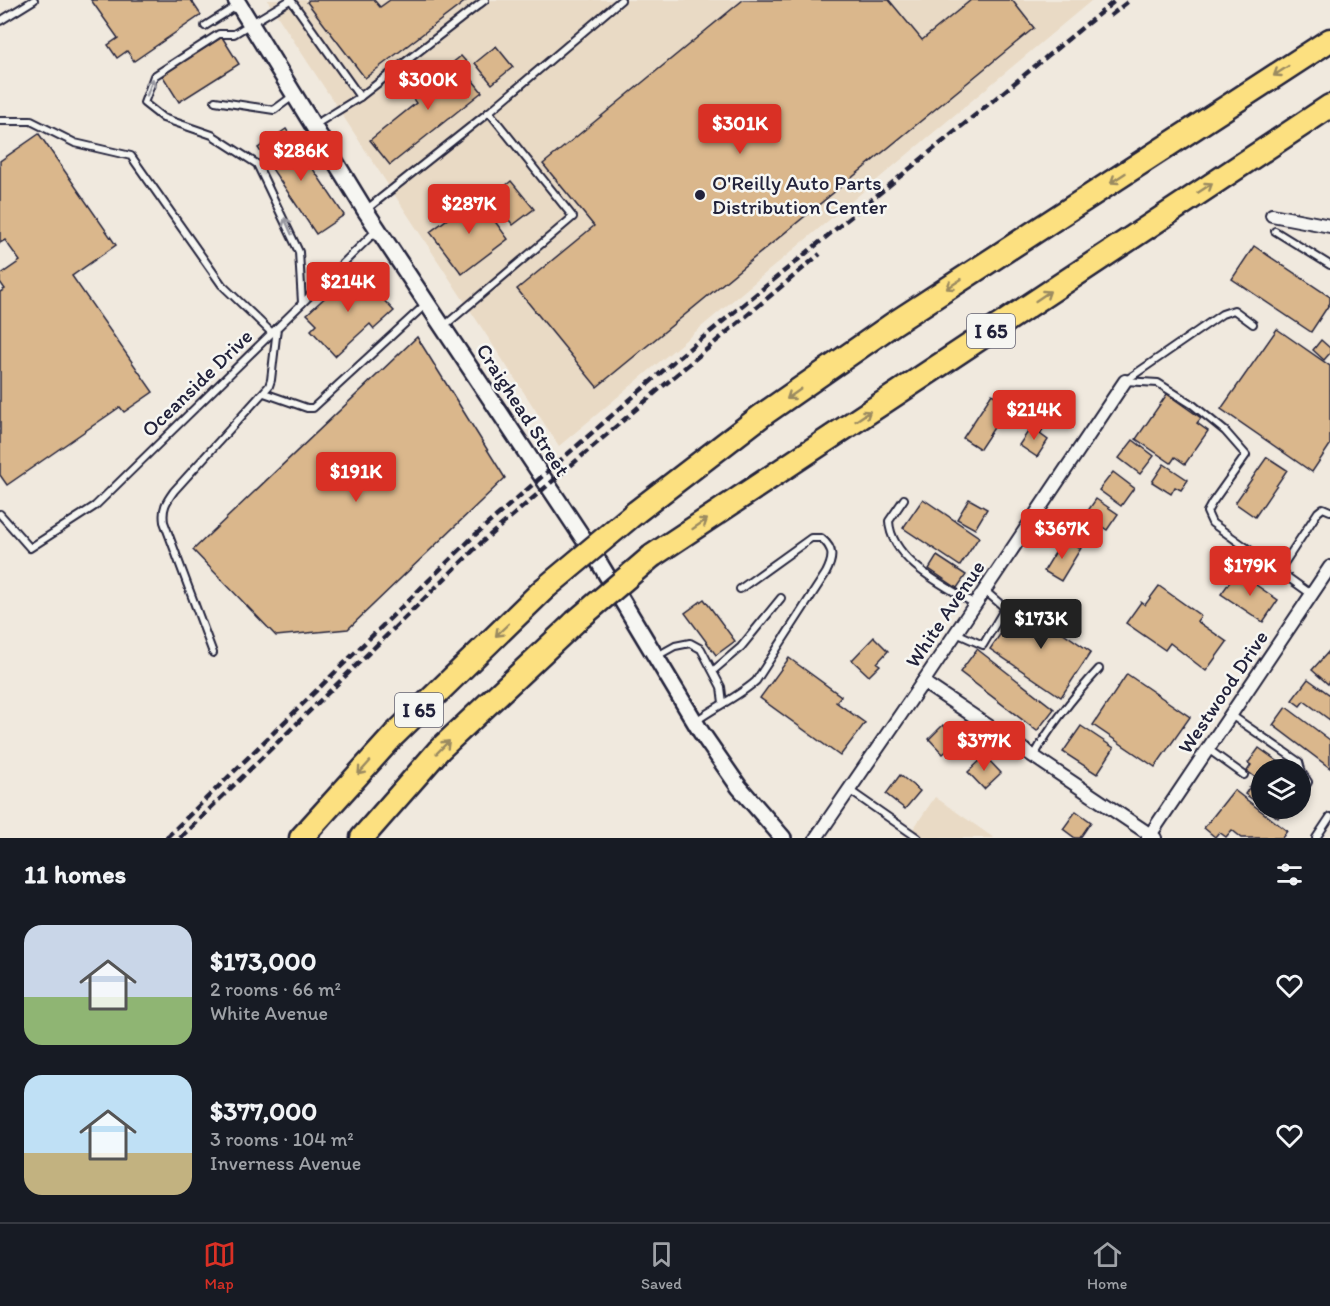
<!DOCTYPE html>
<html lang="en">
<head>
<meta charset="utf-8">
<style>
	:root { --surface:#171b24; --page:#242831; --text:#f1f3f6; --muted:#9ea1a6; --line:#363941; --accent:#d93025 }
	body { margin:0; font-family:Itim,sans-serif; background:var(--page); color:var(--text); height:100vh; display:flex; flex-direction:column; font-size:22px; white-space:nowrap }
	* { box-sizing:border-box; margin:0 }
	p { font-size:20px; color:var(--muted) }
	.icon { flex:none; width:33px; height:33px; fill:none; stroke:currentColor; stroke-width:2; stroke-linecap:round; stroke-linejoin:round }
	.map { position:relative; height:838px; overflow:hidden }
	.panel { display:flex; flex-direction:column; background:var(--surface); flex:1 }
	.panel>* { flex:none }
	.controls { position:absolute; left:1251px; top:759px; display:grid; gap:12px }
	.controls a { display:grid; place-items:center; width:60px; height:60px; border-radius:50%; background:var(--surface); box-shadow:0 3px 9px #0003; font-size:30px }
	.price { position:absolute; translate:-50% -51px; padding:0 14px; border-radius:6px; background:var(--accent); color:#fff; font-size:20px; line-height:39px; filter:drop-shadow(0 2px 3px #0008) }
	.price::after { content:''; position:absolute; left:50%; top:36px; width:18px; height:14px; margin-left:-9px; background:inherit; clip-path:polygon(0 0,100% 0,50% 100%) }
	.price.current { background:#222; color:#fff }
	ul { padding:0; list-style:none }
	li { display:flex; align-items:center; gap:18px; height:150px; padding:0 24px }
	li span { display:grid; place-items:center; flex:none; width:168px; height:120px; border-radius:18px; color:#555 }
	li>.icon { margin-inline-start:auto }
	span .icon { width:72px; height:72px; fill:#fffc; stroke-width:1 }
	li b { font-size:26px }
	h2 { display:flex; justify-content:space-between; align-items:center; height:72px; padding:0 24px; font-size:26px }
	.menu { display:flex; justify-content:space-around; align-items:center; height:84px; border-top:2px solid var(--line); background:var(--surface); font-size:16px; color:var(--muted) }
	.menu a { display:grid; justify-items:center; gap:3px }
	.menu .current { color:var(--accent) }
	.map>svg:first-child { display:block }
	.built { fill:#e9dac5 }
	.building { fill:#dab78c; stroke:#22223b; stroke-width:1.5 }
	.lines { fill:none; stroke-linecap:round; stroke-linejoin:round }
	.service-casing { stroke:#22223b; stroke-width:10 }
	.minor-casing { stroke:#22223b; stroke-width:16 }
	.tertiary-casing { stroke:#22223b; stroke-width:20 }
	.motorway-casing { stroke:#22223b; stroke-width:27 }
	.service { stroke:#f6f6f2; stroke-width:6 }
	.minor { stroke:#f6f6f2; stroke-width:12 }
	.tertiary { stroke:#f6f6f2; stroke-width:15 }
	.motorway { stroke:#fce080; stroke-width:22 }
	.rail { stroke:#22223b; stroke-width:4.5; stroke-dasharray:9 4.5; stroke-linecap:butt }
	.motorway-bridge-casing { stroke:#22223b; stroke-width:27; stroke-linecap:butt }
	.motorway-bridge { stroke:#fce080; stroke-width:22 }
	.oneway { stroke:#9a8a61 }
	.oneway2 { stroke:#9797a0 }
	.poi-dot { fill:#22223b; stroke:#f6f6f2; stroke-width:2 }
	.labels { text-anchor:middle; stroke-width:5; stroke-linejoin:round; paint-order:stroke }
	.shield { fill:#f6f6f2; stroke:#626272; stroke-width:1.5 }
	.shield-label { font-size:20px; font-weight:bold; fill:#22223b }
	.poi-label { font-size:21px; fill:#22223b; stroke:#f6f6f2; text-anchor:start }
	.street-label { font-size:21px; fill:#22223b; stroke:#f6f6f2 }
</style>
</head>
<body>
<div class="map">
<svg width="1330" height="838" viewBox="0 0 1330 838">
	<rect width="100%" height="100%" fill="#f0e9de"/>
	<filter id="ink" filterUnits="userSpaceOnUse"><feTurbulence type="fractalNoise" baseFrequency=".0167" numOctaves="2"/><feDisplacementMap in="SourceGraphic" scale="12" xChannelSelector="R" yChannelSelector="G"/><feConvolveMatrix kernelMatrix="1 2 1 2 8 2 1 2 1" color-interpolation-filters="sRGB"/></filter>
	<g filter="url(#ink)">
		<!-- built -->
		<g class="built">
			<path d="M267,0h825l-533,446z"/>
			<path d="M935,797l59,41h-87z"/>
		</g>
		<!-- building -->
		<g class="building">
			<path d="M91,0h100l10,15 -67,46 -7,-10 -10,7 -9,-13 10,-7z"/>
			<path d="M309,0h65l6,7 10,-7h77l-102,78 -58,-76z"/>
			<path d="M743,0h146l33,40 49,-40h41l22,28 -437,359 -80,-98 77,-63 -51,-62z"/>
			<path d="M222,37l17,27 -60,38 -17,-27z"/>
			<path d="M496,46l17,21 -21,17 -17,-21z"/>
			<path d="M461,56l9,10 -5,5 17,21 -92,73 -20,-25 46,-37 -5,-7z"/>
			<path d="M286,129l58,86 -28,19 -58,-86z"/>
			<path d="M39,134l77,111 -44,31 81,116 -29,20 -4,-5 -113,78 -7,-10v-183l5,-3 -5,-7v-7l20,-14 -15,-21 -5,3v-82z"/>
			<path d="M511,181l23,28 -21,16 -22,-27z"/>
			<path d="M477,197l31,42 -46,35 -32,-42z"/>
			<path d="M1254,246l76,51v6l-19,29 -79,-53z"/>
			<path d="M355,270l39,41 -20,18 -4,-5 -35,32 -24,-26 6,-6 -10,-10z"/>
			<path d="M1277,329l53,37v79l-18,27 -91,-63z"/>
			<path d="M417,337l88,141 -157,151 -72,7 -83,-86z"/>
			<path d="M1321,340l9,8v5l-6,7 -11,-10z"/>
			<path d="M992,394l17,11 -29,44 -17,-11z"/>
			<path d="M1167,394l34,24 -4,5 11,8 -23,33 -10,-7 -4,6 -35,-24z"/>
			<path d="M1034,423l9,6 -3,5 8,6 -11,17 -18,-12z"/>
			<path d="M1133,440l21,16 -14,18 -21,-16z"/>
			<path d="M1267,457l20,13 -32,47 -20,-14z"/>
			<path d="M1164,464l24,16 -7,10 -6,-3 -4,7 -19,-12z"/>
			<path d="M1113,472l21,16 -13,18 -22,-16z"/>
			<path d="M923,499l56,38 -19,29 -57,-38z"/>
			<path d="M969,499l18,10 -12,20 -18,-10z"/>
			<path d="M1096,499l22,15 -11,16 -22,-15z"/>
			<path d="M1064,538l17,10 -20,33 -17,-10z"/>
			<path d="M937,556l29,19 -9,13 -28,-19z"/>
			<path d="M1237,572l41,28 -15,22 -42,-28z"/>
			<path d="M1159,586l42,30 -4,5 30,21 -21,29 -36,-28 -5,7 -39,-27 15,-21 4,3z"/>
			<path d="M704,599l31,42 -19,14 -31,-42z"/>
			<path d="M1021,604l70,48 -30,45 -71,-48z"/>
			<path d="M874,637l14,14 -11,12 3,2 -11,11 -17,-16z"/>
			<path d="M977,649l77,60 -17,22 -77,-59z"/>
			<path d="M1330,650v31l-2,3 -16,-14z"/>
			<path d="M789,658l52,38 -5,6 29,21 -25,33 -80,-58z"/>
			<path d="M1127,674l63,43 -35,50 -62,-42z"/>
			<path d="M1308,679l22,16v25l-26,-19 -4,5 -8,-6z"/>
			<path d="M1286,707l44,33v28l-57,-43z"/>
			<path d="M943,725l15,16 -15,13 -14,-15z"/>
			<path d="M1081,726l33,22 -17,26 -34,-22z"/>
			<path d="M1259,748l28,20 -25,2v36l-17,-12 11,-16 -9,-7 4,-6 -3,-2z"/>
			<path d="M985,756l16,17 -17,16 -16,-17z"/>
			<path d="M900,775l20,16 -15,18 -19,-15z"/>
			<path d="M1234,790l53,41 -5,7h-40l-10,-8 -6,7 -7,-5 -4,5 -11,-9z"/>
			<path d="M1265,808h20l-7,10z"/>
			<path d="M1076,811l15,11 -11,16h-5l-12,-9z"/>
		</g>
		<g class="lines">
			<defs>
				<g id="service">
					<path d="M290,0l-56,34h-15l-65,42 -10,27 19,15 49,17 45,29 42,88 3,51"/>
					<path d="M291,0l69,97"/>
					<path d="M0,21l34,-21"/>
					<path d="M205,26l33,-21"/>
					<path d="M215,101l59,9 19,-14"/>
					<path d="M0,121h31l44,22 56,13 91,129 50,48"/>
					<path d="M313,126l47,-29 125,-97"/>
					<path d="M367,209l122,-97 132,-112"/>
					<path d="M1275,231l55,34"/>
					<path d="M443,327l130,-110 -84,-105"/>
					<path d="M1125,381l33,2 35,22 32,26 21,24 -34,48 -5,9 5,11 99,71"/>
					<path d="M1125,381l97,-67 12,-4 19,14"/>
					<path d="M264,393l43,15h6l113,-104"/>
					<path d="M904,499l-15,22c2,40 56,65 86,83"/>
					<path d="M0,514l30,34 65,-42 282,-276"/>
					<path d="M1279,571l39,-59 5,-4 7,3"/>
					<path d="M956,633l27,12 22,-37 -21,-18"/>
					<path d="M213,653l-49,-131c-2,-14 2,-20 10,-31l95,-105 2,-6 6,-52"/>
					<path d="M657,656l18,-10 15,-3 11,6 20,38 2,16"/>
					<path d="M714,670l27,-23 40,-49"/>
					<path d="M1231,715l68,47 3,11 6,9 -8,15"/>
					<path d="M696,721c19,-14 42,-24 60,-40l70,-108c7,-14 9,-24 -5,-35h-10l-71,51"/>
					<path d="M1208,749l36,26"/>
					<path d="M1034,756c18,-33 40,-60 65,-87"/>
					<path d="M849,790l69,48"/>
					<path d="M1316,838l14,-21"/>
				</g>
				<g id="minor">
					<path d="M1272,215l58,11"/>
					<path d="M923,682l232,156"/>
					<path d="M816,838l107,-156 202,-301"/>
					<path d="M1148,838l182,-271"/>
				</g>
				<path id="tertiary" d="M236,0l129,210 232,349 104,173 38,55 44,51"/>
				<g id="motorway">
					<path d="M635,513l126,-97 132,-92 437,-284"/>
					<path d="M652,556l678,-450"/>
					<path d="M301,838l93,-103 150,-146"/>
					<path d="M362,838l77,-88 136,-128"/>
				</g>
			</defs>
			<!-- service casing -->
			<use href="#service" class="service-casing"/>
			<!-- minor casing -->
			<use href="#minor" class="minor-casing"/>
			<!-- tertiary casing -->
			<use href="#tertiary" class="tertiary-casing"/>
			<!-- motorway casing -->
			<use href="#motorway" class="motorway-casing"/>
			<!-- service -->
			<use href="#service" class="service"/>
			<!-- minor -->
			<use href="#minor" class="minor"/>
			<!-- tertiary -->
			<use href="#tertiary" class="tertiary"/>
			<!-- motorway -->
			<use href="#motorway" class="motorway"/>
			<!-- rail -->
			<g class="rail">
				<path d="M1110,16l20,-16"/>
				<path d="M166,838l309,-303 198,-173 443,-362"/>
				<path d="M180,838l302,-296 181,-156 157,-132"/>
			</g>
			<defs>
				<g id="motorway-bridge">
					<path d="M544,589l91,-76"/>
					<path d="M575,622l77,-66"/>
				</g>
			</defs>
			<!-- motorway-bridge casing -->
			<use href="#motorway-bridge" class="motorway-bridge-casing"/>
			<!-- motorway-bridge -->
			<use href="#motorway-bridge" class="motorway-bridge"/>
		</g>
		<!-- one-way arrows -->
		<defs><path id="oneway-shaft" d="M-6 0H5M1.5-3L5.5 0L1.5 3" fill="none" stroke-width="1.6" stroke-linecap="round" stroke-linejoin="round" transform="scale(1.5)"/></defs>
		<g class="oneway">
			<use href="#oneway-shaft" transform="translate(1281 71) rotate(147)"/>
			<use href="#oneway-shaft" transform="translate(1118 178) rotate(147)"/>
			<use href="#oneway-shaft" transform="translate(1205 188) rotate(-33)"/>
			<use href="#oneway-shaft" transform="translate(954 284) rotate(147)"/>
			<use href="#oneway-shaft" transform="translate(1043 296) rotate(-34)"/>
			<use href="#oneway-shaft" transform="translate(794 394) rotate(145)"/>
			<use href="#oneway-shaft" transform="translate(863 416) rotate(-34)"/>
			<use href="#oneway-shaft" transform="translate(700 524) rotate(-34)"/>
			<use href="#oneway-shaft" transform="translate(502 630) rotate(136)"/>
			<use href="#oneway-shaft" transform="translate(443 747) rotate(-45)"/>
			<use href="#oneway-shaft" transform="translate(364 768) rotate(132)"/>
		</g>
		<g class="oneway2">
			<use href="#oneway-shaft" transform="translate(150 87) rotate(-70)"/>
			<use href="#oneway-shaft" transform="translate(288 226) rotate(-114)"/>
		</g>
	</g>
	<!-- markers -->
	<circle class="poi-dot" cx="700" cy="195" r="6"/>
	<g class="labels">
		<!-- shield labels -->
		<g class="shield">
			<rect x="967" y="314" width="48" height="34" rx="4.5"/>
			<rect x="395" y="693" width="48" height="34" rx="4.5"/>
		</g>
		<g class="shield-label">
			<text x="991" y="338">I 65</text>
			<text x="419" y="717">I 65</text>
		</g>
		<!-- poi labels -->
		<g class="poi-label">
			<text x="712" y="190">O'Reilly Auto Parts<tspan x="712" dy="24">Distribution Center</tspan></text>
		</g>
		<!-- street labels -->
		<g class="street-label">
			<text transform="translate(197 383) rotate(-44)" y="7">Oceanside Drive</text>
			<text transform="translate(523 410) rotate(57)" y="7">Craighead Street</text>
			<text transform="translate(945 614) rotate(-56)" y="7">White Avenue</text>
			<text transform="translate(1223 692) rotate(-56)" y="7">Westwood Drive</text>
		</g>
	</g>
</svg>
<div class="controls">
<a><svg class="icon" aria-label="layers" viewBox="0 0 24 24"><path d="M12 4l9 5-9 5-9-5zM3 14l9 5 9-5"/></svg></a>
</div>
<b class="price" style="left:428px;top:111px">$300K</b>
<b class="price" style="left:740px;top:155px">$301K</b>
<b class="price" style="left:301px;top:182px">$286K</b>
<b class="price" style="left:469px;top:235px">$287K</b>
<b class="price" style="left:348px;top:313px">$214K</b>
<b class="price" style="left:1034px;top:441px">$214K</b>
<b class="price" style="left:356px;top:503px">$191K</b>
<b class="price" style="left:1062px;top:560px">$367K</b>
<b class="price" style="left:1250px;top:597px">$179K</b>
<b class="price current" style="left:1041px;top:650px">$173K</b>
<b class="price" style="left:984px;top:772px">$377K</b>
</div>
<section class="panel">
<h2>11 homes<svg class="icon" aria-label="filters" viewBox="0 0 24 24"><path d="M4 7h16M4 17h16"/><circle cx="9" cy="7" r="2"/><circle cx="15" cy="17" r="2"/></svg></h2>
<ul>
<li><span style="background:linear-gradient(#c9d6e8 60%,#8fb573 0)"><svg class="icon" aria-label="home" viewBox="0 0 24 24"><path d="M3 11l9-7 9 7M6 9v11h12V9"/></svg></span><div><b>$173,000</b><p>2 rooms · 66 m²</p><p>White Avenue</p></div><svg class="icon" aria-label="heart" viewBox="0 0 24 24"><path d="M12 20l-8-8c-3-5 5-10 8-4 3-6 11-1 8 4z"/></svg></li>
<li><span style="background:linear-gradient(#bfe0f5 65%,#c2b280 0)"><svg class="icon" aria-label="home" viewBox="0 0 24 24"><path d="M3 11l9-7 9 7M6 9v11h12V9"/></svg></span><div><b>$377,000</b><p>3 rooms · 104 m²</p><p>Inverness Avenue</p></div><svg class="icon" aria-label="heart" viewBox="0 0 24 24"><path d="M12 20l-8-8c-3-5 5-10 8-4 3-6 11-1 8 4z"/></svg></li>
</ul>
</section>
<nav class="menu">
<a class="current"><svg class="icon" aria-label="map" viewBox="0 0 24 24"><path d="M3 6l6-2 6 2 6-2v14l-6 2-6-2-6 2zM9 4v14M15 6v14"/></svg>Map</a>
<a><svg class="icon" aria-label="saved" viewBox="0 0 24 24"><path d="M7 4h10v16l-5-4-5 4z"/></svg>Saved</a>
<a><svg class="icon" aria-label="home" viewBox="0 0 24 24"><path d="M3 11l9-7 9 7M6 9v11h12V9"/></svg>Home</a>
</nav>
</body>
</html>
